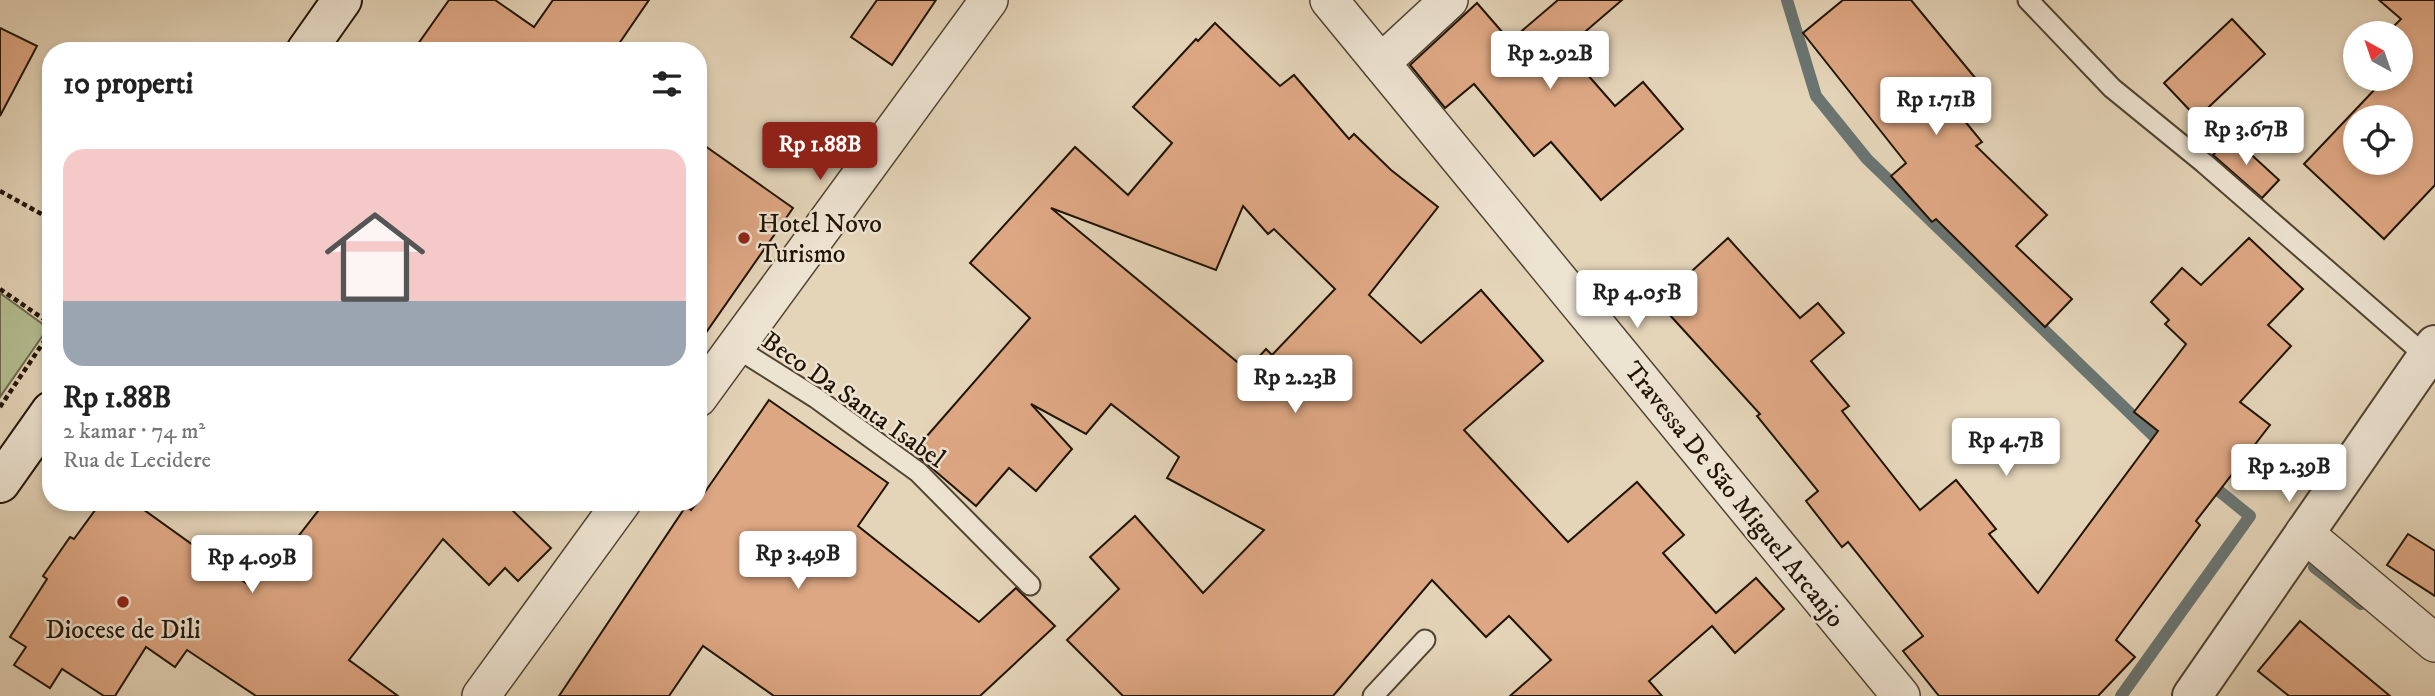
<!DOCTYPE html>
<html lang="id">
<head>
<meta charset="utf-8">
<style>
	:root { --surface:#fff; --page:#f2f2f2; --text:#222; --muted:#767676; --accent:#8f2418 }
	body { margin:0; font-family:"IM FELL DW Pica",serif; background:var(--page); color:var(--text); height:100vh; display:flex; flex-direction:column; font-size:26px; white-space:nowrap }
	* { box-sizing:border-box; margin:0 }
	p { font-size:23px; color:var(--muted) }
	.icon { flex:none; width:38px; height:38px; fill:none; stroke:currentColor; stroke-width:2; stroke-linecap:round; stroke-linejoin:round }
	.map { position:relative; flex:1; overflow:hidden }
	.panel { position:absolute; left:42px; top:42px; width:665px; height:469px; display:flex; flex-direction:column; background:var(--surface); border-radius:28px; box-shadow:0 4px 10px #0003 }
	.panel>* { flex:none }
	.needle { width:46px; rotate:320deg }
	.controls { position:absolute; left:2343px; top:21px; display:grid; gap:14px }
	.controls a { display:grid; place-items:center; width:70px; height:70px; border-radius:50%; background:var(--surface); box-shadow:0 4px 10px #0003; font-size:35px }
	.price { position:absolute; translate:-50% -60px; padding:0 16px; border-radius:7px; background:#fff; color:#222; font-size:23px; line-height:46px; filter:drop-shadow(0 2px 4px #0008) }
	.price::after { content:''; position:absolute; left:50%; top:42px; width:21px; height:16px; margin-left:-10px; background:inherit; clip-path:polygon(0 0,100% 0,50% 100%) }
	.price.selected { background:var(--accent); color:#fff }
	ul { padding:0; list-style:none }
	li { display:grid; align-content:center; gap:14px; height:371px; padding:0 21px }
	li span { display:grid; place-items:center; height:217px; border-radius:21px; color:#555 }
	li>.icon { margin-inline-start:auto }
	span .icon { width:126px; height:126px; fill:#fffc; stroke-width:1 }
	li b { font-size:30px }
	h2 { display:flex; justify-content:space-between; align-items:center; height:84px; padding:0 21px; font-size:30px }
	.map>svg:first-child { display:block }
	.green { fill:#b3bd90; stroke:#6a684a; stroke-width:2 }
	.lines { fill:none; stroke-linecap:round; stroke-linejoin:round }
	.stream { stroke:#6a7572; stroke-width:12 }
	.building { fill:#dea783; stroke:#201405; stroke-width:2; fill-rule:evenodd }
	.service-casing { stroke:#514432; stroke-width:23 }
	.minor-casing { stroke:#514432; stroke-width:40 }
	.tertiary-casing { stroke:#514432; stroke-width:42 }
	.secondary-casing { stroke:#201405; stroke-width:42 }
	.path { stroke:#201405; stroke-width:4.5; stroke-dasharray:5 3.5; stroke-linecap:butt }
	.service { stroke:#ede3d1; stroke-width:19 }
	.minor { stroke:#ede3d1; stroke-width:37 }
	.tertiary { stroke:#ede3d1; stroke-width:38 }
	.secondary { stroke:#ede3d1; stroke-width:38 }
	.poi-dot { fill:#8f2418; stroke:#ede3d1; stroke-width:2.5 }
	.labels { text-anchor:middle; stroke-width:5; stroke-linejoin:round; paint-order:stroke }
	.poi-label { font-size:26px; fill:#201405; stroke:#ede3d1; text-anchor:start }
	.street-label { font-size:26px; fill:#201405; stroke:#ede3d1 }
</style>
</head>
<body>
<div class="map">
<svg width="2435" height="696" viewBox="0 0 2435 696">
	<rect width="100%" height="100%" fill="#e4d4b8"/>
	<filter id="stains"><feTurbulence type="fractalNoise" baseFrequency=".00286" numOctaves="4"/><feColorMatrix values="0 0 0 0 .2 0 0 0 0 .09 0 0 0 0 .02 0 0 0 .5 -.17"/></filter>
	<radialGradient id="worn" r=".72"><stop offset=".6" stop-color="#630" stop-opacity="0"/><stop offset="1" stop-color="#630" stop-opacity=".3"/></radialGradient>
	<!-- green -->
	<path class="green" d="M0,293l48,35 -48,69z"/>
	<g class="lines">
		<!-- stream -->
		<g class="stream">
			<path d="M1787,0l29,96 51,63 297,287"/>
			<path d="M2314,567l47,37"/>
			<path d="M2121,696l129,-180 -42,-34"/>
		</g>
	</g>
	<!-- building -->
	<g class="building">
		<path d="M449,0h46l39,27 19,-27h96l-35,51h-201z"/>
		<path d="M877,0h59l-44,65 -41,-28z"/>
		<path d="M1558,0h64l-57,49 50,57 28,-24 40,47 -82,71 -50,-58 -17,14 -60,-72 -29,24 -35,-43 67,-62 33,38z"/>
		<path d="M1843,0h68l75,91 -27,23 23,28 -6,4 71,69 -31,31 56,53 -27,28 -109,-108 -4,3 -41,-46 15,-13 -103,-130z"/>
		<path d="M2379,0h56v185l-51,54 -80,-75 73,-77 -9,-8h33v-46h-14l14,-14zM2356,117h45v46h-45z"/>
		<path d="M2232,19l33,35 -68,64 -33,-35z"/>
		<path d="M1215,23l65,63 14,-11 55,64 5,-5 37,36 47,37 -69,88 52,48 60,-53 62,71 -79,69 104,112 69,-60 47,53 -21,18 53,60 40,-35 28,31 -49,44 -23,-27 -63,55 13,15h-152l41,-36 -42,-44 -23,21 -54,-57 -99,116h-210l-56,-56 52,-51 -29,-32 45,-41 68,77 61,-63 -97,-52 12,-21 -68,-53 -25,30 -55,-30 41,45 -36,42 -27,-23 -33,38 -63,-54 117,-134 -60,-55 105,-116 53,48 44,-52 -39,-36 63,-68 2,2zM1243,206l25,28 6,-5 61,60 -63,66 -6,-6 -19,21 -196,-162 165,62z"/>
		<path d="M0,28l37,18 -37,70z"/>
		<path d="M2231,136l48,44 -17,18 -49,-43z"/>
		<path d="M698,141l95,67 -95,136z"/>
		<path d="M1728,238l72,80 18,-15 26,30 -33,28 38,45 -7,5 78,99 36,-30 40,49 -7,5 49,59 120,-162 -24,-19 52,-68 -21,-20 4,-4 -18,-18 31,-34 19,17 48,-47 54,51 -35,36 23,21 -51,56 30,23 -74,96 4,4 -84,115 19,17 -37,39h-159l-36,-45 20,-15 -75,-94 -6,5 -36,-46 12,-10 -61,-75 3,-2 -102,-112z"/>
		<path d="M769,400l119,83 -30,43 121,96 37,-34 39,38 -75,70h-206l-71,-50 -34,50h-110l127,-190 5,4 7,-8z"/>
		<path d="M101,502h32l113,81 8,-11 11,7 60,-77h179l47,46 -33,33 -13,-13 -16,17 -46,-46 -94,121 49,36h-142l-69,-46 -12,17 -29,-20 -31,49h-11l-42,-27 -12,19 -36,-23 12,-18 -16,-10 37,-58 -4,-3 27,-39 4,2z"/>
		<path d="M2408,534l27,17v45l-48,-31z"/>
		<path d="M2300,621l90,75h-101l-31,-25z"/>
	</g>
	<g class="lines">
		<defs>
			<g id="service">
				<path d="M2028,0l84,88 92,75 223,194"/>
				<path d="M735,347l81,51 102,74 112,113"/>
				<path d="M1373,696l52,-56"/>
			</g>
			<g id="minor">
				<path d="M1329,0l572,696"/>
				<path d="M1381,63l68,-63"/>
				<path d="M698,398l291,-398"/>
				<path d="M2304,533l131,110"/>
				<path d="M481,696l141,-194"/>
			</g>
			<path id="tertiary" d="M2192,696l243,-351"/>
			<g id="secondary">
				<path d="M306,51l36,-51"/>
				<path d="M0,483l51,-72"/>
			</g>
		</defs>
		<!-- service casing -->
		<use href="#service" class="service-casing"/>
		<!-- minor casing -->
		<use href="#minor" class="minor-casing"/>
		<!-- tertiary casing -->
		<use href="#tertiary" class="tertiary-casing"/>
		<!-- secondary casing -->
		<use href="#secondary" class="secondary-casing"/>
		<!-- path -->
		<g class="path">
			<path d="M0,191l45,25"/>
			<path d="M0,289l51,35"/>
			<path d="M0,407l51,-76"/>
		</g>
		<!-- service -->
		<use href="#service" class="service"/>
		<!-- minor -->
		<use href="#minor" class="minor"/>
		<!-- tertiary -->
		<use href="#tertiary" class="tertiary"/>
		<!-- secondary -->
		<use href="#secondary" class="secondary"/>
	</g>
	<!-- markers -->
	<g class="poi-dot">
		<circle cx="744" cy="238" r="7"/>
		<circle cx="123" cy="602" r="7"/>
	</g>
	<g class="labels">
		<!-- poi labels -->
		<g class="poi-label">
			<text x="758" y="232">Hotel Novo<tspan x="758" dy="30">Turismo</tspan></text>
			<text x="123" y="638" text-anchor="middle">Diocese de Dili</text>
		</g>
		<!-- street labels -->
		<g class="street-label">
			<text transform="translate(854 399) rotate(35)" y="9">Beco Da Santa Isabel</text>
			<text transform="translate(1735 494) rotate(51)" y="9">Travessa De São Miguel Arcanjo</text>
		</g>
	</g>
	<rect width="100%" height="100%" filter="url(#stains)"/>
	<rect width="100%" height="100%" fill="url(#worn)"/>
</svg>
<div class="controls">
<a><svg class="needle" viewBox="-14 -14 28 28"><path d="M0-13l5 13h-10z" fill="#e53935"/><path d="M0 13l5-13h-10z" fill="#767676"/></svg></a>
<a><svg class="icon" aria-label="locate" viewBox="0 0 24 24"><circle cx="12" cy="12" r="6"/><path d="M12 2v4M12 18v4M2 12h4M18 12h4"/></svg></a>
</div>
<b class="price" style="left:1550px;top:91px">Rp 2.92B</b>
<b class="price" style="left:1936px;top:137px">Rp 1.71B</b>
<b class="price" style="left:2246px;top:167px">Rp 3.67B</b>
<b class="price selected" style="left:820px;top:182px">Rp 1.88B</b>
<b class="price" style="left:1637px;top:330px">Rp 4.05B</b>
<b class="price" style="left:1295px;top:415px">Rp 2.23B</b>
<b class="price" style="left:2006px;top:478px">Rp 4.7B</b>
<b class="price" style="left:2289px;top:504px">Rp 2.39B</b>
<b class="price" style="left:798px;top:591px">Rp 3.49B</b>
<b class="price" style="left:252px;top:595px">Rp 4.09B</b>
<section class="panel">
<h2>10 properti<svg class="icon" aria-label="filters" viewBox="0 0 24 24"><path d="M4 7h16M4 17h16"/><circle cx="9" cy="7" r="2"/><circle cx="15" cy="17" r="2"/></svg></h2>
<ul>
<li><span style="background:linear-gradient(#f6c9c9 70%,#9aa5b1 0)"><svg class="icon" aria-label="home" viewBox="0 0 24 24"><path d="M3 11l9-7 9 7M6 9v11h12V9"/></svg></span><div><b>Rp 1.88B</b><p>2 kamar · 74 m²</p><p>Rua de Lecidere</p></div></li>
</ul>
</section>
</div>
</body>
</html>
